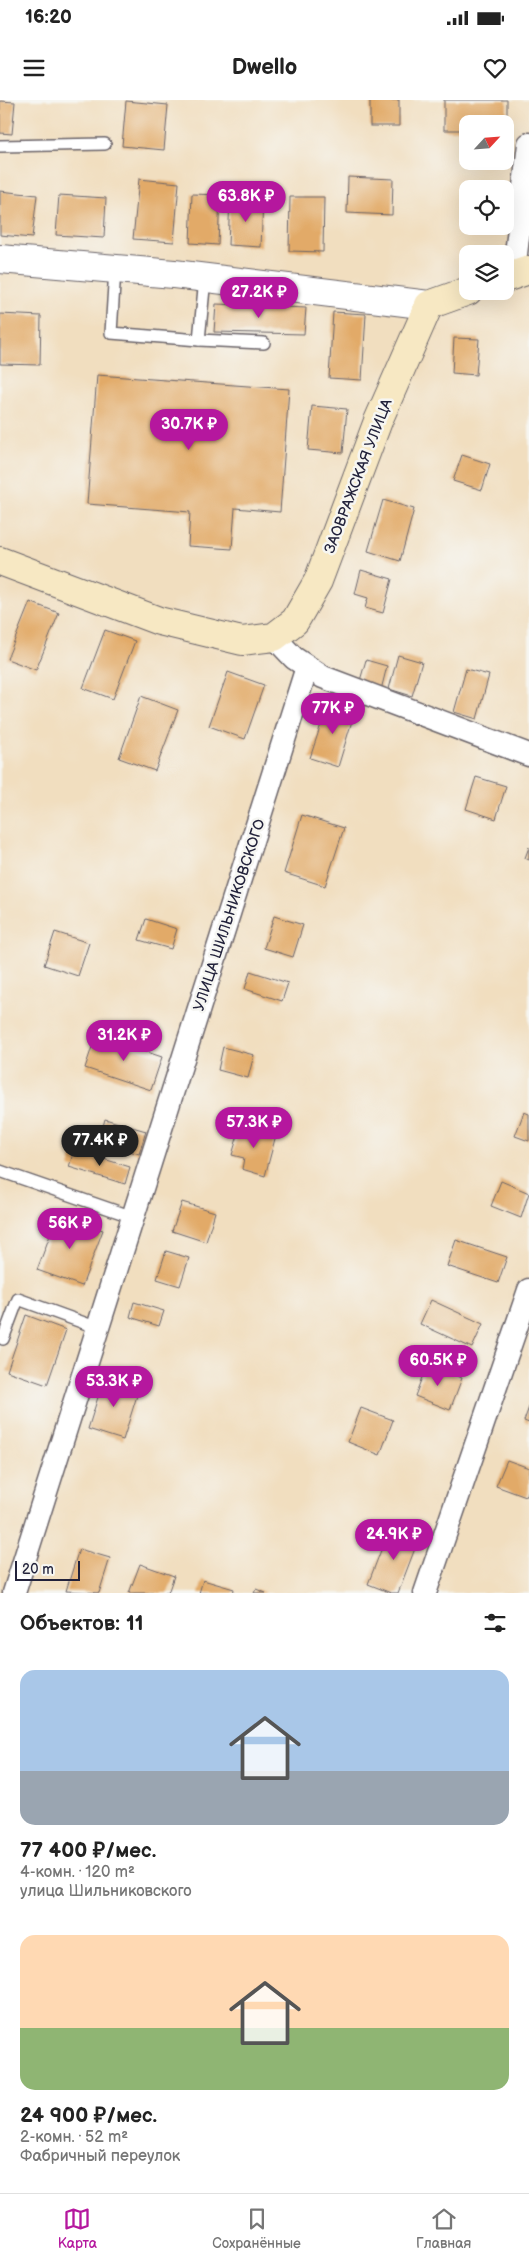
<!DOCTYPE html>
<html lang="ru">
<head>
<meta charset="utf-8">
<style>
	:root { --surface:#fff; --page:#f2f2f2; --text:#222; --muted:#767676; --line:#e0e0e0; --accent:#b5179e }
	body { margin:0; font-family:"Balsamiq Sans",sans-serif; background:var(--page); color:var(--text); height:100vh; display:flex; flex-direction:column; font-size:19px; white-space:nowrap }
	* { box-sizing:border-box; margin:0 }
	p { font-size:16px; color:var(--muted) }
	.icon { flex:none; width:28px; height:28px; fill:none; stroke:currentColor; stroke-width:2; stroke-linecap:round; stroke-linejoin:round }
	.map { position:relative; height:1493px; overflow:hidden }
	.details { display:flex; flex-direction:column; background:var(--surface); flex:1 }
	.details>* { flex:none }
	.needle { width:32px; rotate:64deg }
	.fabs { position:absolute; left:459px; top:15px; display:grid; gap:10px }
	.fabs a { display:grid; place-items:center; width:55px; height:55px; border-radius:10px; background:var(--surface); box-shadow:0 5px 20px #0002; font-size:25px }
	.scale { position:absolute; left:15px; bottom:12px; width:65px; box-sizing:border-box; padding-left:5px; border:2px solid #22223b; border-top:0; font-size:14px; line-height:18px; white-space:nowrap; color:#22223b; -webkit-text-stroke:4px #f6f6f2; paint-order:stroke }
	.price { position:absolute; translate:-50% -42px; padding:0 11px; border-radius:18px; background:var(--accent); color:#fff; font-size:16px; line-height:32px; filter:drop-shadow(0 1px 2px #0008) }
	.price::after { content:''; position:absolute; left:50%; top:30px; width:15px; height:11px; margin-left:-8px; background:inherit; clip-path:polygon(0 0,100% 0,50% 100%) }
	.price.selected { background:#222; color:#fff }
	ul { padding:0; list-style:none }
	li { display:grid; align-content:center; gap:10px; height:265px; padding:0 20px }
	li span { display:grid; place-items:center; height:155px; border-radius:15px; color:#555 }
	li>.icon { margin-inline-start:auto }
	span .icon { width:90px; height:90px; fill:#fffc; stroke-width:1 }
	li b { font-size:21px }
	h2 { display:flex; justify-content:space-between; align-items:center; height:60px; padding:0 20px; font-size:21px }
	.status { display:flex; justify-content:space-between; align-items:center; height:35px; padding:0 25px; background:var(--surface); direction:ltr }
	.status svg { height:14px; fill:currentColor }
	header { display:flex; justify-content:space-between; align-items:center; height:65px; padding:0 20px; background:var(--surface); font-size:22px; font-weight:700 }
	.tab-bar { display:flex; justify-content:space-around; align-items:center; height:70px; border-top:1px solid var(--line); background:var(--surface); font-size:14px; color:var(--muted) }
	.tab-bar a { display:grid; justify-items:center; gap:2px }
	.tab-bar .selected { color:var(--accent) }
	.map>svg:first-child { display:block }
	.building { fill:#e2aa68 }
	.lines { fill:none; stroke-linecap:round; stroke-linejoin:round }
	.service-casing { stroke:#6a6469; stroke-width:14 }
	.minor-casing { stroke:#6a6469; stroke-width:25 }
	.tertiary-casing { stroke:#6a6469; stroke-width:30 }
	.secondary-casing { stroke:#6a6469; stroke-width:30 }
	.service { stroke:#fff; stroke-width:11 }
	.minor { stroke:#fff; stroke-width:22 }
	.tertiary { stroke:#fff; stroke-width:28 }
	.secondary { stroke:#f7e8c3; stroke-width:28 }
	.labels { text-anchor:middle; stroke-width:5; stroke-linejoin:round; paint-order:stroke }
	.street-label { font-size:15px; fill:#22223b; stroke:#f6f6f2 }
</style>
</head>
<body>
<div class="status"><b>16:20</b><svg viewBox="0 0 49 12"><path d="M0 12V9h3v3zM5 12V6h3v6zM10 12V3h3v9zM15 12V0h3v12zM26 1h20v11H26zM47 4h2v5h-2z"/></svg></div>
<header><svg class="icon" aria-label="menu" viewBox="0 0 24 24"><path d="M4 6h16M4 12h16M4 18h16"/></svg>Dwello<svg class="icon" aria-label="heart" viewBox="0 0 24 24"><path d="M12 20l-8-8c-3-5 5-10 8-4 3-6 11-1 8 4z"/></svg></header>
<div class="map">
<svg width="529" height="1493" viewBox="0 0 529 1493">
	<rect width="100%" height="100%" fill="#f6f6f2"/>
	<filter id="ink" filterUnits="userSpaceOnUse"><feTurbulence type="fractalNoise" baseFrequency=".02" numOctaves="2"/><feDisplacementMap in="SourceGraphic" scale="10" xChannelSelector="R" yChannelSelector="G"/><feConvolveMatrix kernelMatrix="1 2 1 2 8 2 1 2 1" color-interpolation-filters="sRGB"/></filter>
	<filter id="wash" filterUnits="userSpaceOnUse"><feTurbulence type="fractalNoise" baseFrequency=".0096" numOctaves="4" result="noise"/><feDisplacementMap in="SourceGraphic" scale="20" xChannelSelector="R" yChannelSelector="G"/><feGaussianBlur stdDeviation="1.12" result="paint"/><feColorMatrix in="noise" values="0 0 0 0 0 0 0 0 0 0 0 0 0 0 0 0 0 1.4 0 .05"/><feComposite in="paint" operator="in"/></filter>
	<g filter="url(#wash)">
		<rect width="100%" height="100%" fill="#f1debf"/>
		<g id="blocks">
			<!-- building -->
			<g class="building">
				<rect x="370" y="0" width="29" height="26"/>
				<path d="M444,0h63v30h-2v-6h-37v6h-24z"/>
				<path d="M0,1l15,1 -3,32 -12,-1z"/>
				<path d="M126,1l42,4 -4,45 -42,-4z"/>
				<path d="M348,77l45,2 -1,36 -45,-2z"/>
				<path d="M139,79l40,4 -5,59 -41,-3z"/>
				<path d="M0,91l37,4 -5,43 -32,-3z"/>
				<path d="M192,94l28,1 -2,50 -28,-2z"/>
				<path d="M59,95l47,3 -2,40 -48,-3z"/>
				<path d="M290,97h34l-1,55 -34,-1z"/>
				<path d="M230,98l33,2 -2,47 -33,-2z"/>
				<path d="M216,204l90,4 -2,26 -90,-2z"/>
				<path d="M333,212l33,2 -4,66 -33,-2z"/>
				<path d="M0,214l41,2 -1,49 -40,-1z"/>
				<path d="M454,238l25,1 -3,36 -24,-2z"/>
				<path d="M97,275l192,14 -9,123 -45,-4 -3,41 -44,-3 2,-34 -103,-8z"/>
				<path d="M312,306l35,3 -4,44 -35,-3z"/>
				<path d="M462,355l28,9 -8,26 -29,-9z"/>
				<path d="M383,400l31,9 -14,52 -32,-10z"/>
				<path d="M361,470l31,9 -9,34 -18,-5 3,-10 -13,-4z"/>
				<path d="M30,502l29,11 -23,57 -29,-11z"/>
				<path d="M105,530l30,11 -22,58 -30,-11z"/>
				<path d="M398,555l24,7 -10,34 -23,-7z"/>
				<path d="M366,560l21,6 -6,24 -22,-6z"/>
				<path d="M466,569l23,6 -12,44 -23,-7z"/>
				<path d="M228,572l36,13 -19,54 -36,-13z"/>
				<path d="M141,596l37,14 -23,61 -36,-13z"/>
				<path d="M328,603l27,8 -17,56 -28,-9z"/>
				<path d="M476,677l30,9 -10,33 -30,-10z"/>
				<path d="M302,715l42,13 -19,58 -41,-13z"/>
				<path d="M529,747v13l-4,-2z"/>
				<path d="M274,816l29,9 -10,32 -29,-9z"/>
				<path d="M146,819l31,10 -6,20 -32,-9z"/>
				<path d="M55,832l34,11 -11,33 -34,-11z"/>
				<path d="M250,871l38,12 -6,18 -37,-12z"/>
				<path d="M96,935l66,22 -11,33 -66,-22z"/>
				<path d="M223,947l31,8 -6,23 -30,-8z"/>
				<path d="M524,1012l5,2v27l-14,-5z"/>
				<path d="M105,1019l41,12 -7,23 -40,-13z"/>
				<path d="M241,1025l35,10 -11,41 -23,-7 2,-11 -12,-3z"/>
				<path d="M74,1050l56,17 -5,17 -56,-17z"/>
				<path d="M501,1081l28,12 -8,25 -30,-12z"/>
				<path d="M182,1102l33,10 -9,30 -34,-11z"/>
				<path d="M58,1114l45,16 -21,56 -45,-16z"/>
				<path d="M456,1140l51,17 -9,26 -51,-17z"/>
				<path d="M166,1151l23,7 -9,28 -23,-7z"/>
				<path d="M431,1200l52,24 -11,24 -52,-24z"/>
				<path d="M134,1202l30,9 -5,15 -29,-9z"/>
				<path d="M26,1215l40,15 -19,55 -40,-14z"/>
				<path d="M427,1264l35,14 -12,32 -35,-14z"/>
				<path d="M105,1275l35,11 -17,54 -35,-11z"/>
				<path d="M529,1307v16l-5,-2z"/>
				<path d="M361,1308l32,12 -13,35 -32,-13z"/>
				<path d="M507,1360l22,8v21l-3,8 -30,-11z"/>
				<path d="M390,1427l29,11 -21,55h-7l-23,-9z"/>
				<path d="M79,1449l31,9 -11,35 -33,-2z"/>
				<path d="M140,1464l34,12 -6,17h-39z"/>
				<path d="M203,1480l31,9 -1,4h-34z"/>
				<path d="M256,1489l10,4h-12z"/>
			</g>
		</g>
	</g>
	<g filter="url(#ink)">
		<use href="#blocks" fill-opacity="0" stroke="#6a6469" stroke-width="1"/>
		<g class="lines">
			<defs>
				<g id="service">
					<path d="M0,46l105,-2"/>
					<path d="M115,169l-4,64 88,7 6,-62"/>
					<path d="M199,240l65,3"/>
					<path d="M0,1071l133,46"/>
					<path d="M3,1239l15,-40 80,29"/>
				</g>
				<g id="minor">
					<path d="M510,177l6,-23 13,-110"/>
					<path d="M274,537l20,21 29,19 206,78"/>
					<path d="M14,1493l293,-926"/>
					<path d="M425,1493l104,-303"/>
				</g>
				<path id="tertiary" d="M0,159l174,15 255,31"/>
				<g id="secondary">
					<path d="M505,178l24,-8"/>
					<path d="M0,461l159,60 83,20 32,-4 21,-16 23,-40 60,-160 51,-116 39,-14"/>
				</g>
			</defs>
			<!-- service casing -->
			<use href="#service" class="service-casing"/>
			<!-- minor casing -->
			<use href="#minor" class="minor-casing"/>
			<!-- tertiary casing -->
			<use href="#tertiary" class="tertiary-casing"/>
			<!-- secondary casing -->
			<use href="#secondary" class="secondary-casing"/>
			<!-- service -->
			<use href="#service" class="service"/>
			<!-- minor -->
			<use href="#minor" class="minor"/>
			<!-- tertiary -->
			<use href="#tertiary" class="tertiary"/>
			<!-- secondary -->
			<use href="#secondary" class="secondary"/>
		</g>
	</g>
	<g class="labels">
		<!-- street labels -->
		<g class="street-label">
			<text transform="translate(358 376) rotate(-69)" y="5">ЗАОВРАЖСКАЯ УЛИЦА</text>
			<text transform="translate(229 815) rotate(-72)" y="5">УЛИЦА ШИЛЬНИКОВСКОГО</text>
		</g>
	</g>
</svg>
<div class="fabs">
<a><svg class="needle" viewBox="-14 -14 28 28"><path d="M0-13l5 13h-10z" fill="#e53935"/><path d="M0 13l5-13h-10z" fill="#767676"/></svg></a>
<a><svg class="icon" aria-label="locate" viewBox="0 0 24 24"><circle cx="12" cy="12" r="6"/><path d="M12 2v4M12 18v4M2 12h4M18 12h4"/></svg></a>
<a><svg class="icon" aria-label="layers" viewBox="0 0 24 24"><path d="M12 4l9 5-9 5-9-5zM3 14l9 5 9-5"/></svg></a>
</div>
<div class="scale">20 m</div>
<b class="price" style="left:246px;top:123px">63.8K ₽</b>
<b class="price" style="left:259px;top:219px">27.2K ₽</b>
<b class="price" style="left:189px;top:351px">30.7K ₽</b>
<b class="price" style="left:333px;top:635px">77K ₽</b>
<b class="price" style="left:124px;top:962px">31.2K ₽</b>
<b class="price" style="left:254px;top:1049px">57.3K ₽</b>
<b class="price selected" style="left:100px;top:1067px">77.4K ₽</b>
<b class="price" style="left:70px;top:1150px">56K ₽</b>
<b class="price" style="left:438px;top:1287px">60.5K ₽</b>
<b class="price" style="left:114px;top:1308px">53.3K ₽</b>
<b class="price" style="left:394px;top:1461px">24.9K ₽</b>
</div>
<section class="details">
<h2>Объектов: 11<svg class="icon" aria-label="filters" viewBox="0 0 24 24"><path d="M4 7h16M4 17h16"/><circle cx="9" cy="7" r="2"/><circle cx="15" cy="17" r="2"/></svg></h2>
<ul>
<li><span style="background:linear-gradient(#a9c7e8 65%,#9aa5b1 0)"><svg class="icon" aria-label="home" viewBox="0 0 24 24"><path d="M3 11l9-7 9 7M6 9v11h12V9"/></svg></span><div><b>77 400 ₽/мес.</b><p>4-комн. · 120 m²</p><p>улица Шильниковского</p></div></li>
<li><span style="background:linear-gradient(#ffd9b3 60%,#8fb573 0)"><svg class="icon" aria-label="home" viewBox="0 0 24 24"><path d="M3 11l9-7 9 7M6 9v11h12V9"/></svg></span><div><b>24 900 ₽/мес.</b><p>2-комн. · 52 m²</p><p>Фабричный переулок</p></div></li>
</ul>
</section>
<nav class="tab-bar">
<a class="selected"><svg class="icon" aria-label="map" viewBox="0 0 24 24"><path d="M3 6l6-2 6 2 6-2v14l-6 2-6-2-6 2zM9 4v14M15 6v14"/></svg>Карта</a>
<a><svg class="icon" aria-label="saved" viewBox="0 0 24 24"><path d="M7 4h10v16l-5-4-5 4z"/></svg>Сохранённые</a>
<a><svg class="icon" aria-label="home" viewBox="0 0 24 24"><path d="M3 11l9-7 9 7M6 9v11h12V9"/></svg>Главная</a>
</nav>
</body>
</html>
